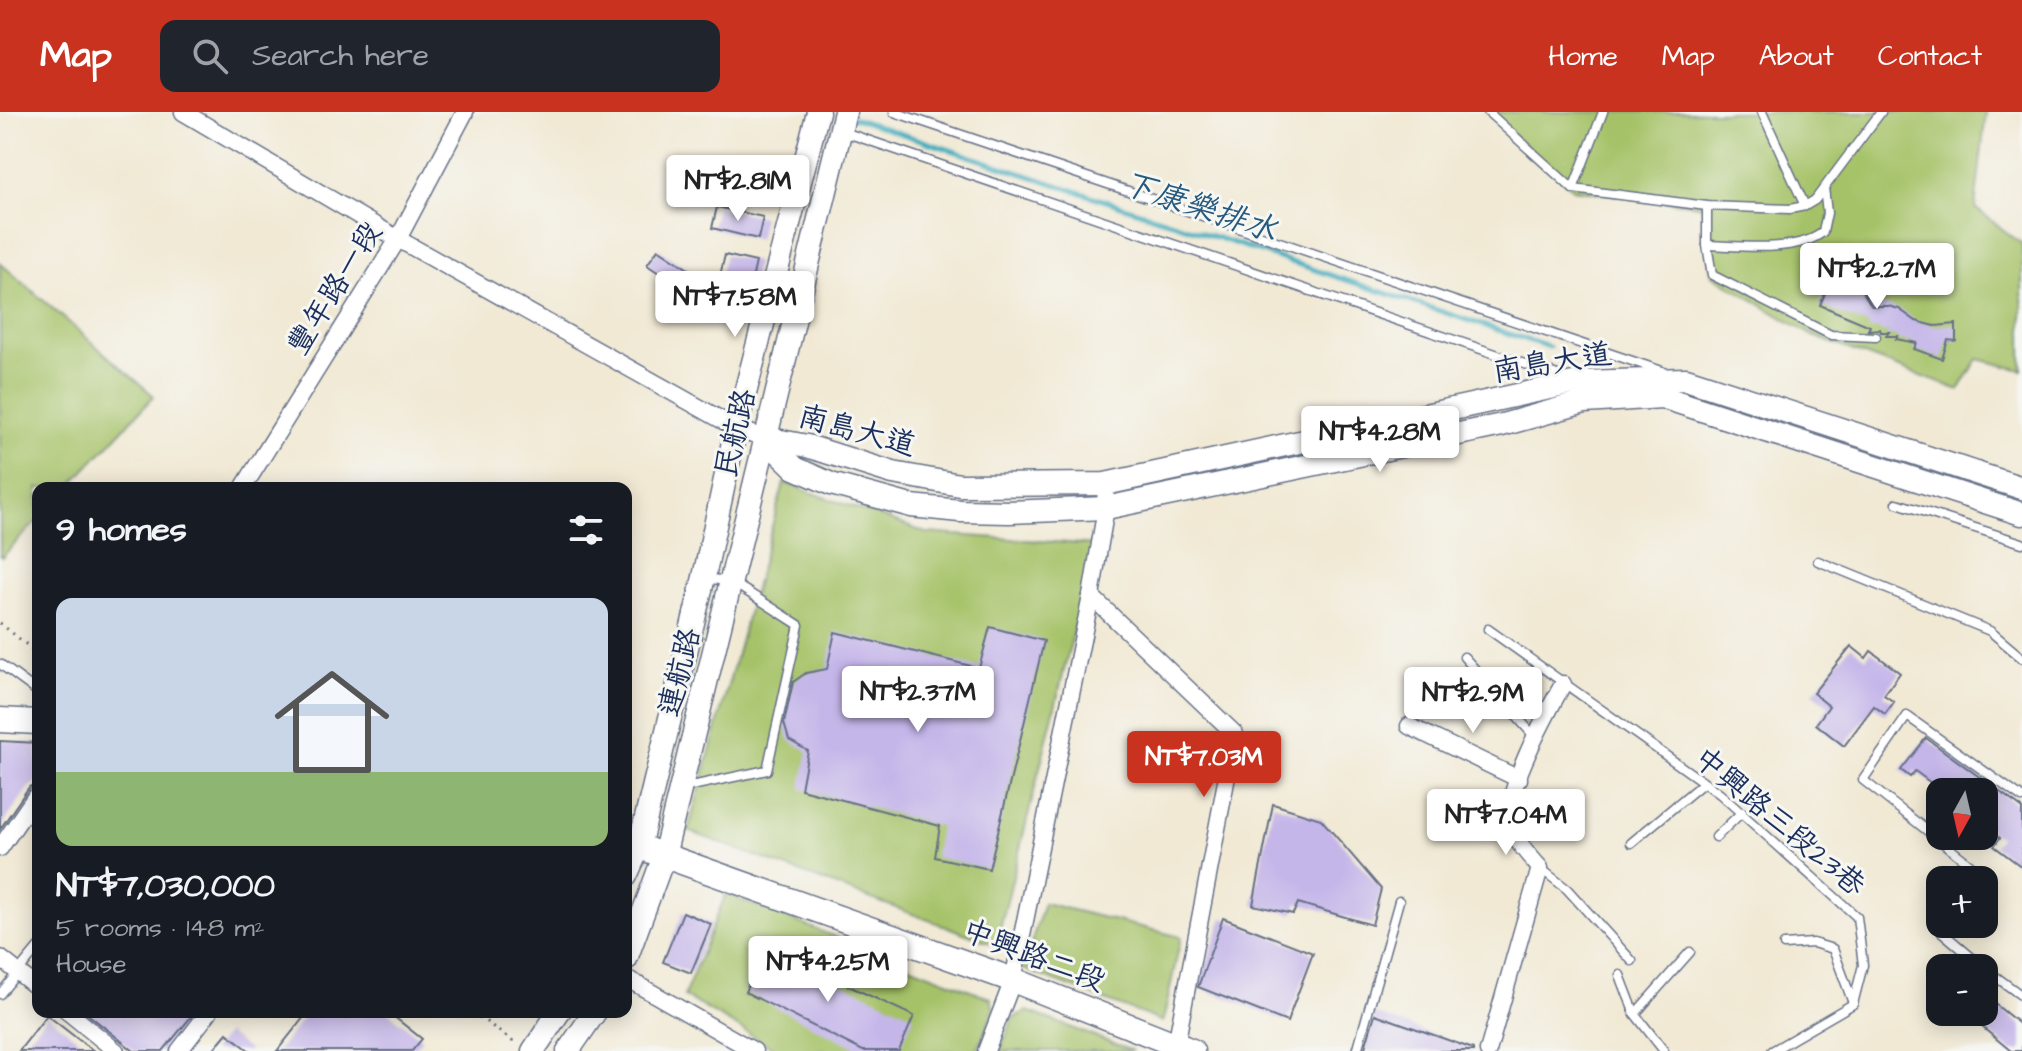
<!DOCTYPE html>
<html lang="en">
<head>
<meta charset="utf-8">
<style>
	:root { --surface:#171b24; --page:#20242c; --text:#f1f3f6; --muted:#9ea1a6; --accent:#c8321e }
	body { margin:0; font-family:"Architects Daughter","LXGW WenKai TC",sans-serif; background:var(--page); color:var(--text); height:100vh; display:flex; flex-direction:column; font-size:30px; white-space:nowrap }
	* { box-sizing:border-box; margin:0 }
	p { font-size:26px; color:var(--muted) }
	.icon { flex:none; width:44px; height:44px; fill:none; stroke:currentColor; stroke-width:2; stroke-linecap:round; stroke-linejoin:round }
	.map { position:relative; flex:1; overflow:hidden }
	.side { position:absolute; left:32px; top:370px; width:600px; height:536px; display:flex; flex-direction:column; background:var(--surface); border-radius:16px; box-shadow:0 4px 20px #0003 }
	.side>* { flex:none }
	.needle { width:52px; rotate:188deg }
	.tools { position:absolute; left:1926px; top:666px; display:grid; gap:16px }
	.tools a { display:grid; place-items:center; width:72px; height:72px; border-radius:16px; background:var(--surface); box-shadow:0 4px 20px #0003; font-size:40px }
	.price { position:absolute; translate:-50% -68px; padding:0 18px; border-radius:8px; background:#fff; color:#222; font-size:26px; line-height:52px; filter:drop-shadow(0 2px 4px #0008) }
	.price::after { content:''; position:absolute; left:50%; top:48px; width:24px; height:18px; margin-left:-12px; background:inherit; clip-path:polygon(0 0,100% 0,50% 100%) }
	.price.selected { background:var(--accent); color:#fff }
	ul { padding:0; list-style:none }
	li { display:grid; align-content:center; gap:16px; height:424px; padding:0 24px }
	li span { display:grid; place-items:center; height:248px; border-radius:16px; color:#555 }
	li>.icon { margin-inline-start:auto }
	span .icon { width:144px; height:144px; fill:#fffc; stroke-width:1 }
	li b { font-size:34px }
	h2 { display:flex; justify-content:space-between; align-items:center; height:96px; padding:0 24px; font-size:34px }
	header { display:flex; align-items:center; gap:48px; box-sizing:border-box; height:112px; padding:0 40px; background:var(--accent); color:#fff }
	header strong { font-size:38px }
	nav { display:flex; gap:44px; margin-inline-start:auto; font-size:28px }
	.search { width:560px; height:72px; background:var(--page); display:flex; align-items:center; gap:20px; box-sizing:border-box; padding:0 28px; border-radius:16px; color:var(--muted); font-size:30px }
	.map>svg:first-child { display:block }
	.green { fill:#a6c268; stroke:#607863; stroke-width:2 }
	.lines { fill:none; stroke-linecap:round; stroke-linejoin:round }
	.stream { stroke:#3eabbd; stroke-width:5 }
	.building { fill:#c5b6e9 }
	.lane-casing { stroke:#667087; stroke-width:11 }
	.street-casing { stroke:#667087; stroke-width:19 }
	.secondary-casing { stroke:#667087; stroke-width:25 }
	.primary-casing { stroke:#667087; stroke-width:27 }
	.path { stroke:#667087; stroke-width:3; stroke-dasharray:2 6; stroke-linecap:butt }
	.lane { stroke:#fff; stroke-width:8 }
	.street { stroke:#fff; stroke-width:16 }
	.secondary { stroke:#fff; stroke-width:22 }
	.primary { stroke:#fff; stroke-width:24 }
	.labels { text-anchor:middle; stroke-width:6; stroke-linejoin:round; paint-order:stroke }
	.street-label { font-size:30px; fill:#1b2f5e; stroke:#f6f6f2 }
	.water-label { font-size:32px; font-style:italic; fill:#275a7f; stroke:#f6f6f2 }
</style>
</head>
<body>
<header>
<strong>Map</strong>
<div class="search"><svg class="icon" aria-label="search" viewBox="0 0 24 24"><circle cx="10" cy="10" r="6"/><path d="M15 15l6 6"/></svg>Search here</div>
<nav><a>Home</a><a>Map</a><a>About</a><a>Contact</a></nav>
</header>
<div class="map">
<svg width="2022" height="939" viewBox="0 0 2022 939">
	<rect width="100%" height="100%" fill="#f6f6f2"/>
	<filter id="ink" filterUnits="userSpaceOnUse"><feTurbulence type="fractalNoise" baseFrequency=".0125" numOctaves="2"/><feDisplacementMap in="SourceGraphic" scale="16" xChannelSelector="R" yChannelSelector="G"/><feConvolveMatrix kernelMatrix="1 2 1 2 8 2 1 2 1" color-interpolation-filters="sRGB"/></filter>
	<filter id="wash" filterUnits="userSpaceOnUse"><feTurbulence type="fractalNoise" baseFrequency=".006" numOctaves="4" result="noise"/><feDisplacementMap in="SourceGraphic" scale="32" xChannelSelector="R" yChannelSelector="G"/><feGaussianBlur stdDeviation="1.8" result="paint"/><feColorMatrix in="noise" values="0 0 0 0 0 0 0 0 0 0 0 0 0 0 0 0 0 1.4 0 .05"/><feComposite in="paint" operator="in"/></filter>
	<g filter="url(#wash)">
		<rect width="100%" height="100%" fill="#f1e9d4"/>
		<!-- green -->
		<g class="green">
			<path d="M1488,0h498l-11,96 47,36v126l-44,-11 -19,31 -146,-54 -101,-61 -6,-69 -133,-17z"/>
			<path d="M0,151l154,133 -86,92h-30v32l-36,37 -2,-2z"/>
			<path d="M784,371l143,50 168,12 -99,400 -308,-114z"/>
			<path d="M726,782l265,104 3,12 -17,41h-198l-95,-55z"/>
			<path d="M1044,791l137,34 -18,85 -140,-53z"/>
			<path d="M1027,899l106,40h-133l13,-33z"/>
		</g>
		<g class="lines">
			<!-- stream -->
			<path class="stream" d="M851,5l698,230"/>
		</g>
		<g id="blocks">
			<!-- building -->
			<g class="building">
				<path d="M717,95l46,10 -5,22 -46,-11z"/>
				<path d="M658,137l59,39 8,-33 31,7 -10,44 -39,-9 -4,5 -56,-37z"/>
				<path d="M1842,148l30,46h16l11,3 17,12 19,5 21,-2v17l-8,-1 -6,19 -28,-10 3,-6 -21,-4 2,-3h-12l3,-4h-8l-1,-3 -12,1 2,-4 -50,-21 6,-14 -17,-9 9,-18z"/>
				<path d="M990,515l54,14 -55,228 -54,-12 5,-31 -139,-37 7,-38 -19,-11 -5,-17 9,-41 13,-9 21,-4 8,-37 144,36z"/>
				<path d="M1851,534l15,12 5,-7 29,22 -16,22 10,7 -9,12 -11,-8 -30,40 -28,-22 13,-18 -16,-13z"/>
				<path d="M1926,626l96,70v59l-28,-21 6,-8 -16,-13v-33h-41l-28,-21 -5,6 -9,-7z"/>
				<path d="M0,629l38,2v39l-9,5 -29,42z"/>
				<path d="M1273,692l48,15 60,70 -9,36 -74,-22 -5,11 -40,-9z"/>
				<path d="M683,800l28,12 -20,49 -28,-11z"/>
				<path d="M1223,806l90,35 -26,69 -89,-35z"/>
				<path d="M764,835l150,69 -15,35h-36l-118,-59z"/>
				<path d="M1984,883l38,31v25h-11l-47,-39h20z"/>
				<path d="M85,900h110l-32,39h-29z"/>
				<path d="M308,900h80l34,27 -10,12h-135z"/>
				<path d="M1375,902l98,35v2h-109z"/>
				<path d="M47,903l32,25 15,11h-75z"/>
				<path d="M227,921l23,18h-38z"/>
			</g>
		</g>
	</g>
	<g filter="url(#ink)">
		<use href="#blocks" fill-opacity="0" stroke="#667087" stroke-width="2"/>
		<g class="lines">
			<defs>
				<g id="lane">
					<path d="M894,0l768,259"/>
					<path d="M1488,0l85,77 134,17 83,3 15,-3 10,-6 66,-88"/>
					<path d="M1762,0l43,94"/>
					<path d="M841,19l725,247"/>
					<path d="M1573,77l30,-77"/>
					<path d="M1707,94v39l5,30 119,60 45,2"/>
					<path d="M1707,133c33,1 90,8 116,-13l4,-19 -3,-25"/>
					<path d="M1897,391l125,40"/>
					<path d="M1818,449l172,70 32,27"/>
					<path d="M1488,517l232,165 137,123 6,48 -10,39 -81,47"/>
					<path d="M1464,545l70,79"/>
					<path d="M0,552l38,28"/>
					<path d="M682,676l85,-18 32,-145 -67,-43 -26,-4"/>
					<path d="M1716,725l26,-25"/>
					<path d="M1631,731l72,-60"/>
					<path d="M1540,756l27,21 65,72"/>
					<path d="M1983,768l3,-3 -123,-97 44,-64 115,82"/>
					<path d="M1948,812l-6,8 42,36"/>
					<path d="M1784,833l29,-2 20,6 20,54"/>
					<path d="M1984,856l38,28"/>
					<path d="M1620,863l15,39 29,37"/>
					<path d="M0,882l38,-46"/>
					<path d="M1635,902l55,-62"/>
					<path d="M1357,939l42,-150"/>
				</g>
				<g id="street">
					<path d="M183,0l215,127 338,189 28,10"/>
					<path d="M243,376l155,-249 67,-127"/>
					<path d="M1091,484l144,138 -59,311"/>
					<path d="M1409,614l110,53"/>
					<path d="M0,736l38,-55"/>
					<path d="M0,846l38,30"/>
					<path d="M626,866l128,73"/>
					<path d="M68,900l48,39"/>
					<path d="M179,939l30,-39"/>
					<path d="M986,939l27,-71 78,-384 15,-88 -1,-24"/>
					<path d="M1488,939l52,-183c-11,-12 -23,-26 -29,-40 -12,-29 37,-117 52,-144"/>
				</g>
				<g id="secondary">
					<path d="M764,326l31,30 36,16 80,22 49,5 49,1 97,-4 396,-83 83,-23 77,-5 360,117"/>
					<path d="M765,326l42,8 86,27 67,12 145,-1 473,-102 108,-3 336,109"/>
					<path d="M626,764l13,-29 65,-270 32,-149 82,-316"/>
					<path d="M626,847l38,-103 181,-744"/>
					<path d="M533,939l26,-39"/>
					<path d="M568,939l27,-39"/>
				</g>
				<g id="primary">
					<path d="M0,608l38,2"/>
					<path d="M626,730l387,138 179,71"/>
				</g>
			</defs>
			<!-- lane casing -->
			<use href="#lane" class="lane-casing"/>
			<!-- street casing -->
			<use href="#street" class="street-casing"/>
			<!-- secondary casing -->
			<use href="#secondary" class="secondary-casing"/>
			<!-- primary casing -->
			<use href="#primary" class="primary-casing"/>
			<!-- path -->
			<g class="path">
				<path d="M0,511l38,31"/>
				<path d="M473,900l43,32"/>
			</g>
			<!-- lane -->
			<use href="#lane" class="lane"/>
			<!-- street -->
			<use href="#street" class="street"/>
			<!-- secondary -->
			<use href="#secondary" class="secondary"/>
			<!-- primary -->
			<use href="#primary" class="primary"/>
		</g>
	</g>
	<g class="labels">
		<!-- street labels -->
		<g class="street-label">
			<text transform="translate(334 176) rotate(-58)" y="10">豐年路一段</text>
			<text transform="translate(1552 250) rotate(-9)" y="10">南島大道</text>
			<text transform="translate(857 318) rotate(15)" y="10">南島大道</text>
			<text transform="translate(735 321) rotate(-77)" y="10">民航路</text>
			<text transform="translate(679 560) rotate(-76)" y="10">連航路</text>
			<text transform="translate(1780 709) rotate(40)" y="10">中興路三段23巷</text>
			<text transform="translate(1034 843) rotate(21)" y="10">中興路二段</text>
		</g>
		<!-- water labels -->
		<g class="water-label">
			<text transform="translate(1200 94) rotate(18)" y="11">下康樂排水</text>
		</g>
	</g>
</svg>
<div class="tools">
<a><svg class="needle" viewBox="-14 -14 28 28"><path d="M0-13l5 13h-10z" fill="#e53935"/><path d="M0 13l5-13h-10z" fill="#9ea1a6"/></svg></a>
<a>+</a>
<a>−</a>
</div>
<b class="price" style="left:738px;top:111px">NT$2.81M</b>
<b class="price" style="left:1877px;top:199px">NT$2.27M</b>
<b class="price" style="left:735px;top:227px">NT$7.58M</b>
<b class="price" style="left:1380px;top:362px">NT$4.28M</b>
<b class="price" style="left:918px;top:622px">NT$2.37M</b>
<b class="price" style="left:1473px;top:623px">NT$2.9M</b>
<b class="price selected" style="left:1204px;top:687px">NT$7.03M</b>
<b class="price" style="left:1506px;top:745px">NT$7.04M</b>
<b class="price" style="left:828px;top:892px">NT$4.25M</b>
<section class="side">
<h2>9 homes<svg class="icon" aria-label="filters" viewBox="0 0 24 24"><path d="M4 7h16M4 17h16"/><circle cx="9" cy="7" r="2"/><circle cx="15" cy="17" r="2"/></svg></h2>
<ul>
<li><span style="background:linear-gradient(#c9d6e8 70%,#8fb573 0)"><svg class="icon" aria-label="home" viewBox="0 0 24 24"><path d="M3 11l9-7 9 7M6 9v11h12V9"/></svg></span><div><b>NT$7,030,000</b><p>5 rooms · 148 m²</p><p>House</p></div></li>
</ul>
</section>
</div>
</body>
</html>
